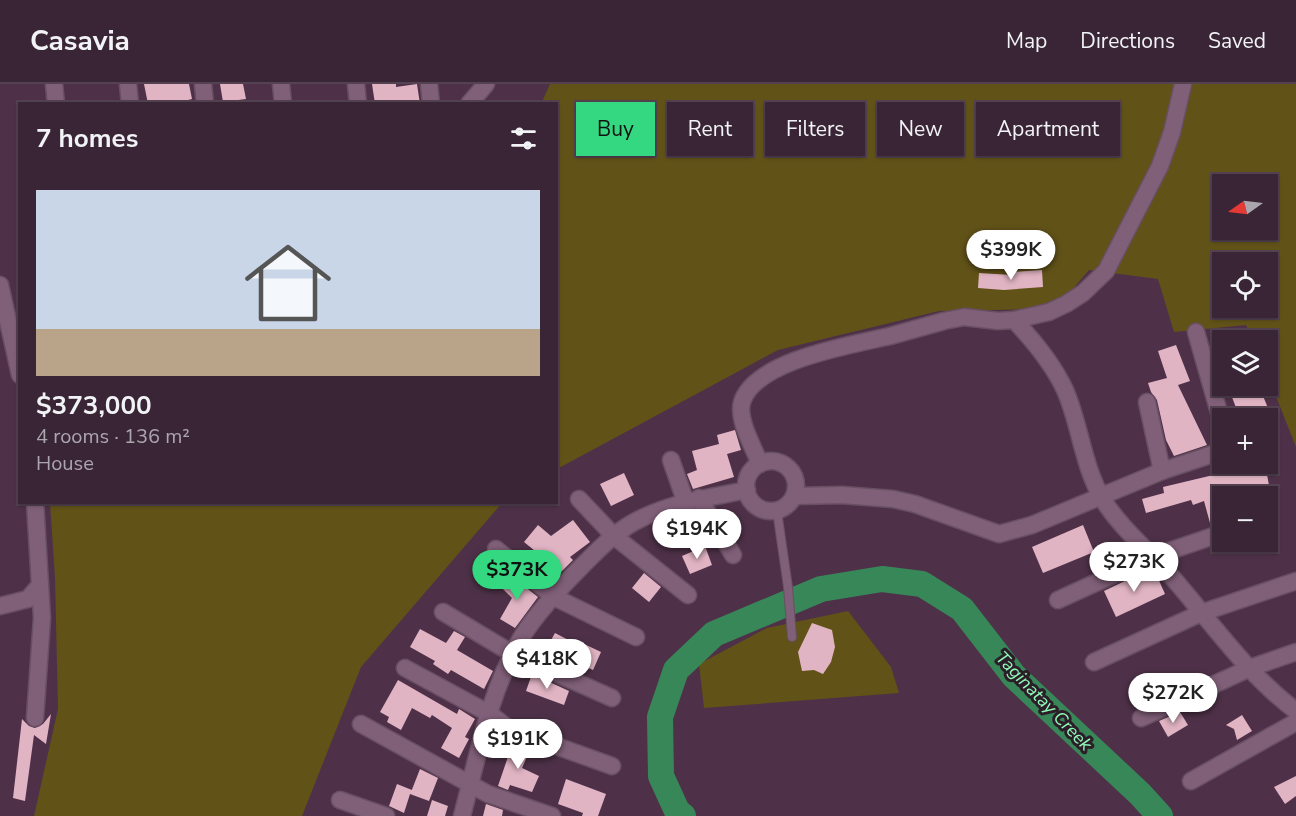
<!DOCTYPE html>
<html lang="en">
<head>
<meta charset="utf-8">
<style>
	:root { --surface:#3a2536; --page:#453142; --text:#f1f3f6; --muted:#aba5ad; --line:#544251; --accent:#33d881 }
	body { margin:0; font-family:"Nunito Sans",sans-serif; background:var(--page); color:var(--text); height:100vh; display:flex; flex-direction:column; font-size:22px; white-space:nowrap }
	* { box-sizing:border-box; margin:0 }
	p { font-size:20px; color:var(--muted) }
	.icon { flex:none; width:33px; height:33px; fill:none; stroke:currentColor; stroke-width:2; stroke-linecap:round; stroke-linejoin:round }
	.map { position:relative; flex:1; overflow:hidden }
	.drawer { position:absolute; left:18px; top:18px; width:540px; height:402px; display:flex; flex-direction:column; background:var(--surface); border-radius:0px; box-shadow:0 2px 4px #0004,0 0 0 2px var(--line) }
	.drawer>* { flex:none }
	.top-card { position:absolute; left:576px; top:18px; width:570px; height:54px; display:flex; gap:12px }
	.needle { width:39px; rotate:256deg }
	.fabs { position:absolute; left:1212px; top:90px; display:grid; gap:12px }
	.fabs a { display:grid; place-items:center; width:66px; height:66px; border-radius:0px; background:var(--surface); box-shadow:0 2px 4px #0004,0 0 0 2px var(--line); font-size:30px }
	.price { position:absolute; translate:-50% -51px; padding:0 14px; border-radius:21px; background:#fff; color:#222; font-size:20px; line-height:39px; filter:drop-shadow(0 2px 3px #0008) }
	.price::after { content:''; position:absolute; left:50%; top:36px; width:18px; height:14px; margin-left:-9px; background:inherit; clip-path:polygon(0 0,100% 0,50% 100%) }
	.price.on { background:var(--accent); color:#111 }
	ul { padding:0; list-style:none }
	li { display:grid; align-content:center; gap:12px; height:318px; padding:0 18px }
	li span { display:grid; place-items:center; height:186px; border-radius:0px; color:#555 }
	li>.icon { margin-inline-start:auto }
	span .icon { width:108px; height:108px; fill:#fffc; stroke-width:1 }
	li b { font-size:26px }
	h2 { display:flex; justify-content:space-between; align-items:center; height:72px; padding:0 18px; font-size:26px }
	.chip { padding:0 21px; border-radius:0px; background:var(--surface); box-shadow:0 2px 4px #0004,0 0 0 2px var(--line); font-size:21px; line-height:54px }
	.chip.on { background:var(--accent); color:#111 }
	header { display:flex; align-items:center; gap:36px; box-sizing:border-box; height:84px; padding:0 30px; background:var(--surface); border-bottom:2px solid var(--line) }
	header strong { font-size:28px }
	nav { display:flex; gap:33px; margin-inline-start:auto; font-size:21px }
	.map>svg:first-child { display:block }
	.green { fill:#615218; fill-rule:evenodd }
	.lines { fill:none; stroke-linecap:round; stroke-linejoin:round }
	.river { stroke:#388758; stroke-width:26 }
	.building { fill:#e1b4c4 }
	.service-casing { stroke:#684f62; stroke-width:10 }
	.minor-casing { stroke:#684f62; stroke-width:19 }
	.tertiary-casing { stroke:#684f62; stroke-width:19 }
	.service { stroke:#805f78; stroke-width:8 }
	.minor { stroke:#805f78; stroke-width:16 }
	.tertiary { stroke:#805f78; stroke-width:16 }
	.labels { text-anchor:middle; stroke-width:6; stroke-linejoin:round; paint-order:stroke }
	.water-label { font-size:18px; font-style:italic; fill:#90fbb7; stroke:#2c1e29 }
</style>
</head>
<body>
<header>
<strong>Casavia</strong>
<nav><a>Map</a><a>Directions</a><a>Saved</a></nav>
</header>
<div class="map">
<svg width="1296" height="732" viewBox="0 0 1296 732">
	<rect width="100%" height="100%" fill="#4e3148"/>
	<!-- green -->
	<g class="green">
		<path d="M550,0h746v363l-28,-71v-36h-15l-7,-15 -72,7 -16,-53 -69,-9 -24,28 -28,11 -98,2 -161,39 -221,119 -1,-365h-15zM1222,100h46v46h-46zM1222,178h46v46h-46z"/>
		<path d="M50,419v-1l452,1 -141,164 -59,149h-268l24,-107 -3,-132z"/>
		<path d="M848,527l43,56 8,26 -195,15 -5,-44 68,-36z"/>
	</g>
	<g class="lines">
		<!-- river -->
		<path class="river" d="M683,732l-6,-5 -16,-35 -1,-59 16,-47 38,-36 107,-45 61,-10 40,5 40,25 52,67 126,118 20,22"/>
	</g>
	<!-- building -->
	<g class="building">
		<path d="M144,0h45l3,15 -20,5 -1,-4 -23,4z"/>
		<path d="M220,0h23l3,15 -23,3z"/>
		<path d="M372,0h24v3l21,-3 3,20h-45z"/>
		<path d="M1042,186l1,17 -39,3 -26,-2 1,-15 33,2 -1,-3z"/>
		<path d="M1176,261l14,36 -12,4 29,60 -33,11 -8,-16 -9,-40 -6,-8 -3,-9 19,-5 -9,-27z"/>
		<path d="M1235,302h24l13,32h-32l-10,-26 6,-2z"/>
		<path d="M735,346l6,20 -14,4 7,23 -41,12 -6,-15 10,-4 -5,-19 27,-7 -2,-9z"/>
		<path d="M1246,380h19l6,32h-25l-3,-7 -21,4v27l-12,3 -6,-22 -11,4 -2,-5 -45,13 -4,-14 22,-6 -1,-6 84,-20z"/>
		<path d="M624,389l10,22 -23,11 -11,-22z"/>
		<path d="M573,436l17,22 -20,15 3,3 -12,12 -37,-30 14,-17 13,11z"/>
		<path d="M1083,441l11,27 -51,21 -11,-26z"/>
		<path d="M705,462l7,19 -22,9 -8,-18z"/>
		<path d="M1150,485l7,7 8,18 -49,23 -12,-26z"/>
		<path d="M644,489l17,14 -12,15 -17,-14z"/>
		<path d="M510,491l28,22 -23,31 -15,-9 12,-21 -12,-12z"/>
		<path d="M812,539l20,7 3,17 -4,15 -8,12 -9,-4 -12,1 -4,-19z"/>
		<path d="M420,545l26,14 8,-12 11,6 -8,13 36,21 -9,18 -33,-19 -3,4 -15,-10 2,-3 -25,-14z"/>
		<path d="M555,549l25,13 2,-3 19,9 -8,18 -47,-21z"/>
		<path d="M532,590l37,17 -5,14 -38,-14z"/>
		<path d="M398,596l59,34 2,-5 16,10 -10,18 4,2 -10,19 -18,-10 11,-20 -20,-13 -2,3 -18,-10 -11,22 -14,-8 2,-5 -9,-5z"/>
		<path d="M1180,628l8,13 -20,12 -9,-16z"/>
		<path d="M51,630l-5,30 -12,-9 -9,66 -12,-3 9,-79 7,7 6,2 8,-4z"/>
		<path d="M1242,631l10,16 -15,9 -3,-11 -8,-4z"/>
		<path d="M513,658l18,6 -9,20 17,8 -7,16 -22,-7 -2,5 -10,-4z"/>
		<path d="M420,685l18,9 -9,23 -19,-7 -6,19 -15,-7 8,-22 15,6 -1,2z"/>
		<path d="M1296,692v20l-11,8 -11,-17z"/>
		<path d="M566,695l40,15 -8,22h-16l1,-3 -25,-9z"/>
		<path d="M432,716l16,6 -3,10h-18z"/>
		<path d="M486,720l17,6 -1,6h-19z"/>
	</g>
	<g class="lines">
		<defs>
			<path id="service" d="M777,427l11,76 4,50"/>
			<g id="minor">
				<path d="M54,0l2,20"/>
				<path d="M128,0l2,20"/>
				<path d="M203,0l2,20"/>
				<path d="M281,0l2,20"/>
				<path d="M356,0l2,20"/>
				<path d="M429,0l2,20"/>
				<path d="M469,20l17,-20"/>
				<path d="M0,201l20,90"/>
				<path d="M1196,248l26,91"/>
				<path d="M1147,318l15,69"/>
				<path d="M671,376l15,43"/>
				<circle cx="771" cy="402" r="25"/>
				<path d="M760,380c-6,-16 -23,-44 -18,-62 13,-42 110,-57 148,-66 18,-5 36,-10 54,-15l20,-4 34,4 16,-1c20,21 39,44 51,70 15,34 18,76 37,108 18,30 47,53 70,79 40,46 75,97 124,134"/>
				<path d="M794,412l48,-1 51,4 22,5 84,30 33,-9 130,-54 60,-20"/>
				<path d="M699,414l34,57"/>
				<path d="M579,415l35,37 74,59"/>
				<path d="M496,465l58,48 82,40"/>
				<path d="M1058,516l94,-43 70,-24"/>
				<path d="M0,522l28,-7 12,-14"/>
				<path d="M443,528l70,42 99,44"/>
				<path d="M1094,578l107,-49 95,-32"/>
				<path d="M405,584l85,46 19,15 103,37"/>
				<path d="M35,634l7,-100 -7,-116"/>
				<path d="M1141,634l109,-50 46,-16"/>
				<path d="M361,640l127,70 64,22"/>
				<path d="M1191,697l105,-59"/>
				<path d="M340,716l46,16"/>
				<path d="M462,732c16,-60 28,-128 61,-181 16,-25 38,-48 59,-69 18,-18 36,-37 60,-48 32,-16 70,-21 105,-28"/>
			</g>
			<path id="tertiary" d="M1014,236l35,-8 17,-8 17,-11 23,-22 54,-105 12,-34 11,-48"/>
		</defs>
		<!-- service casing -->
		<use href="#service" class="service-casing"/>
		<!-- minor casing -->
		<use href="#minor" class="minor-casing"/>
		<!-- tertiary casing -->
		<use href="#tertiary" class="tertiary-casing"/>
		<!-- service -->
		<use href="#service" class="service"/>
		<!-- minor -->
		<use href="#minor" class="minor"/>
		<!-- tertiary -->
		<use href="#tertiary" class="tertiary"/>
	</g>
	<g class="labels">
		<!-- water labels -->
		<g class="water-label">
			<text transform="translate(1044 617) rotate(46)" y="6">Taginatay Creek</text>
		</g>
	</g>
</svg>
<div class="fabs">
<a><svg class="needle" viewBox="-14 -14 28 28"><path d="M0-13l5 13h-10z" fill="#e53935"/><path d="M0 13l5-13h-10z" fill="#aba5ad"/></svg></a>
<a><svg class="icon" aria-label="locate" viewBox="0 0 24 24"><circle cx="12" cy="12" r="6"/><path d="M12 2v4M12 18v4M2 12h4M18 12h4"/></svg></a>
<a><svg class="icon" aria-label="layers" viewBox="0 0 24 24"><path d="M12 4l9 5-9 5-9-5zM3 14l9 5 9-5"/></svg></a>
<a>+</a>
<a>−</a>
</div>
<b class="price" style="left:1011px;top:197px">$399K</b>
<b class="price" style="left:697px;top:476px">$194K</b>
<b class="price" style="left:1134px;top:509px">$273K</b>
<b class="price on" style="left:517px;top:517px">$373K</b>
<b class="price" style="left:547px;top:606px">$418K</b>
<b class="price" style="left:1173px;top:640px">$272K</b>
<b class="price" style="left:518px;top:686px">$191K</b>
<div class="top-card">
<a class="chip on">Buy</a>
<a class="chip">Rent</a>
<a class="chip">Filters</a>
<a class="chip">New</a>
<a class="chip">Apartment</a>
</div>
<section class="drawer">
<h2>7 homes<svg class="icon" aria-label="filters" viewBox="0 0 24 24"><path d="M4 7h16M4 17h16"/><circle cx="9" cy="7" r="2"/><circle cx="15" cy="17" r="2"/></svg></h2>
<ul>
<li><span style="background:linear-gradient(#c9d6e8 75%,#b9a48a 0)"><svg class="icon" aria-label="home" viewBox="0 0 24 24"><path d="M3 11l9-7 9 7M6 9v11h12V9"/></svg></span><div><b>$373,000</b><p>4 rooms · 136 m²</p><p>House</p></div></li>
</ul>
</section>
</div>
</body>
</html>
